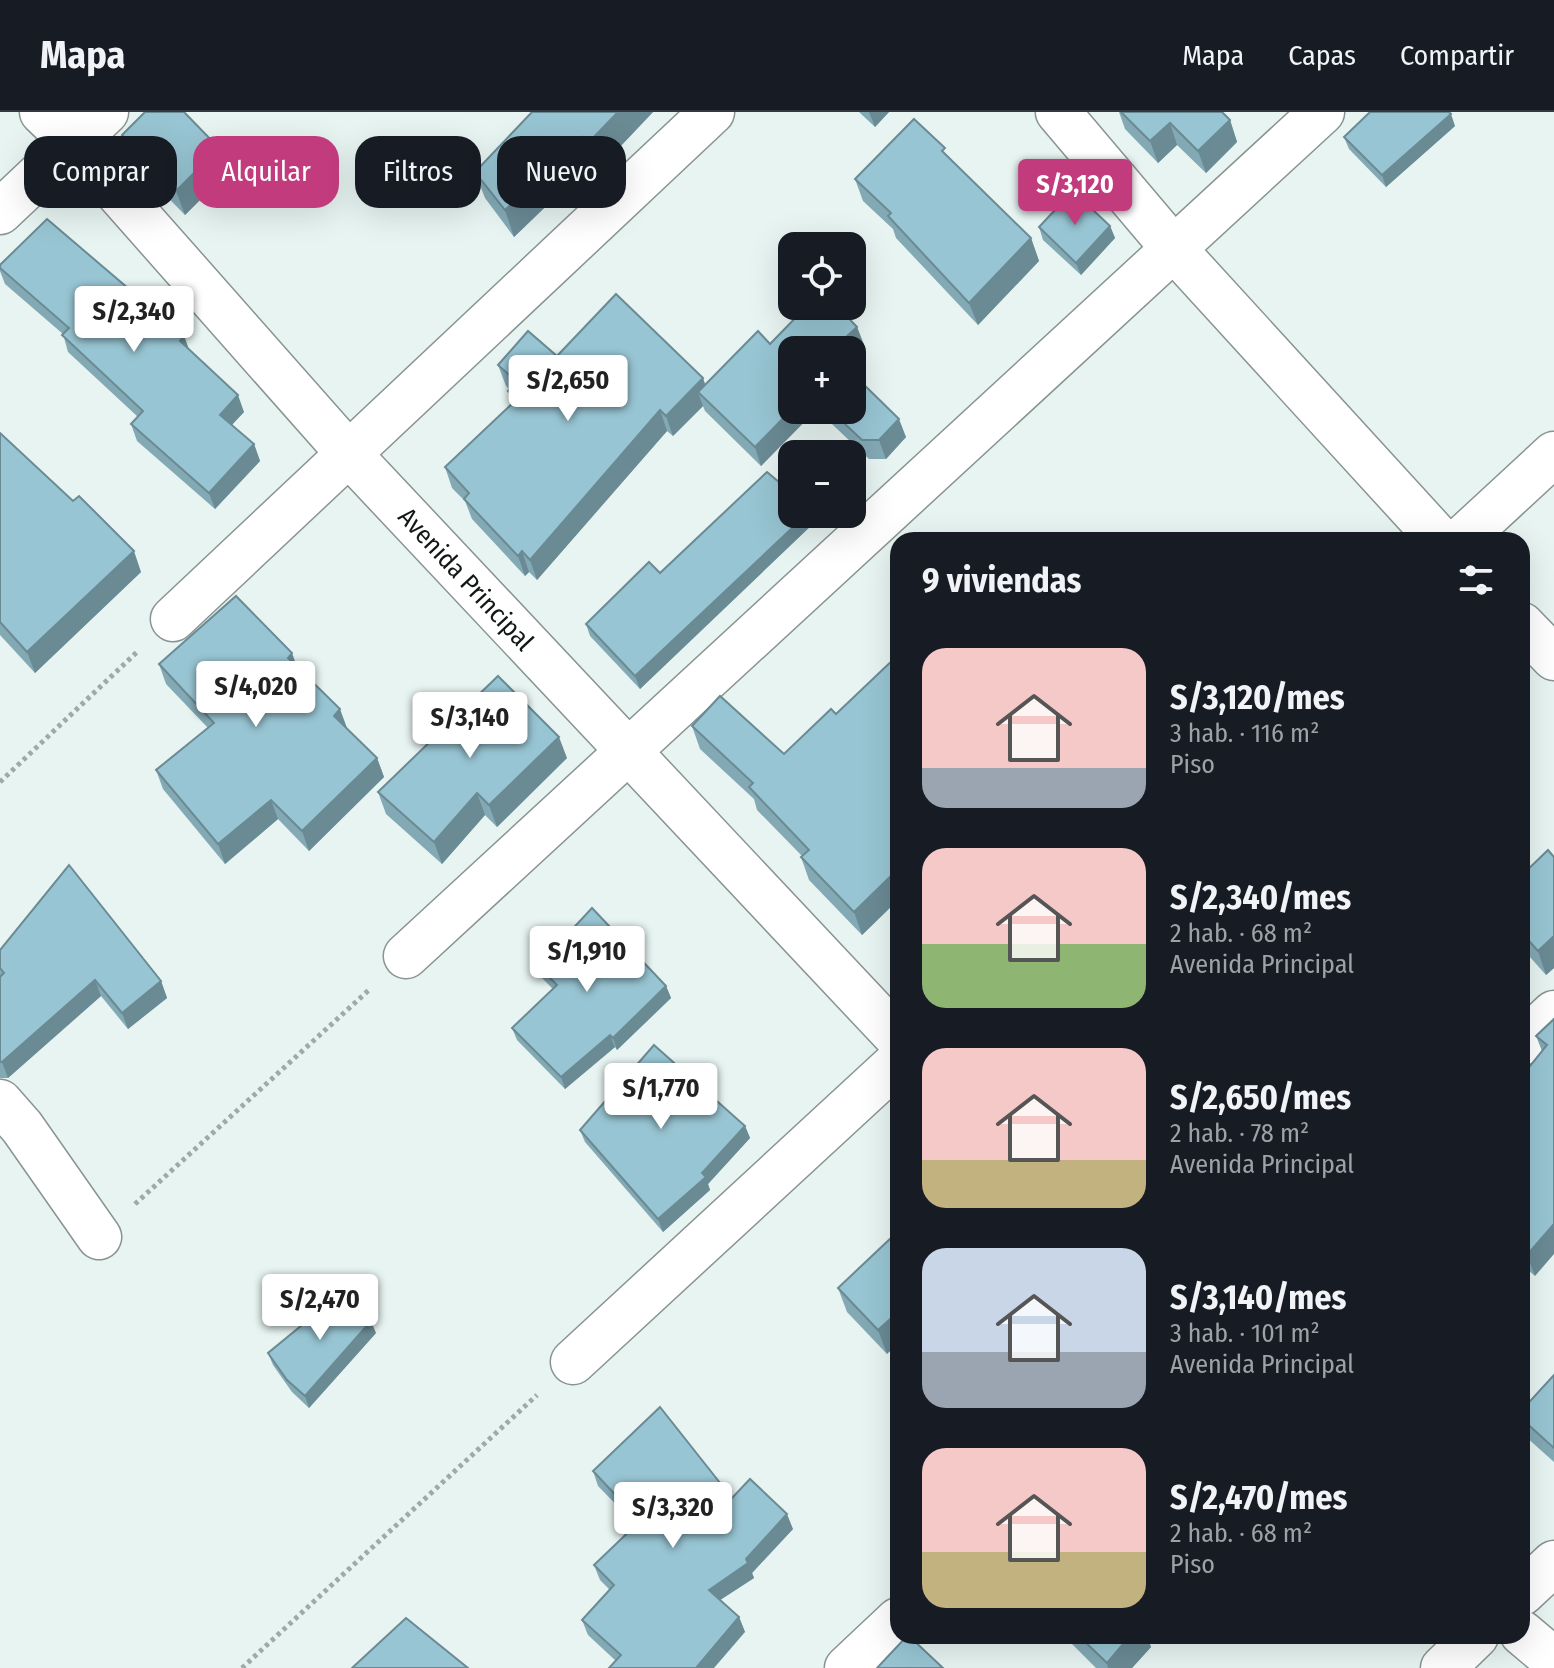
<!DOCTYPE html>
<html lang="es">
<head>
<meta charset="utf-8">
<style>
	:root { --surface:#171b24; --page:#242831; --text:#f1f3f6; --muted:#9ea1a6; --line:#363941; --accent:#c13b7d }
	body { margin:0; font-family:"Fira Sans Condensed",sans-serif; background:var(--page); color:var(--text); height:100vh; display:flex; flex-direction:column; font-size:30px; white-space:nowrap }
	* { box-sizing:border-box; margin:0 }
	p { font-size:26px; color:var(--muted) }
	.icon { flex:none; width:44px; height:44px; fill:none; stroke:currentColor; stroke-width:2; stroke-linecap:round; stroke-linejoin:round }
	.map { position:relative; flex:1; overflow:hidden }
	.sheet { position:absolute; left:890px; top:420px; width:640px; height:1112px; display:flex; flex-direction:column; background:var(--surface); border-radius:24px; box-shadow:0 8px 32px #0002 }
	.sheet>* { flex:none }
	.guide { position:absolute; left:24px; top:24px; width:746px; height:72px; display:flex; gap:16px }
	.tools { position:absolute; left:778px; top:120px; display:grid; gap:16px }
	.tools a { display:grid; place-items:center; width:88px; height:88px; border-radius:16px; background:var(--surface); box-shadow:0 8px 32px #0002; font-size:40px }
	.price { position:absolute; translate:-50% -68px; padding:0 18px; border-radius:8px; background:#fff; color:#222; font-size:26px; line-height:52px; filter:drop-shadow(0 2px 4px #0008) }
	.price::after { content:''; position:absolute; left:50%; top:48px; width:24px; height:18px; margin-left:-12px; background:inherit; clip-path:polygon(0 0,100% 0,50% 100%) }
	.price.current { background:var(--accent); color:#fff }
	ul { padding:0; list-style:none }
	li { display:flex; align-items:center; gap:24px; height:200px; padding:0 32px }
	li span { display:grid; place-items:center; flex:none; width:224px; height:160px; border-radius:24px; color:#555 }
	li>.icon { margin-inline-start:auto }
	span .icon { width:96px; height:96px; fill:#fffc; stroke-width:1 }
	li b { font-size:34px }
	h2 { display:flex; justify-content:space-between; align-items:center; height:96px; padding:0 32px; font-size:34px }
	.tag { padding:0 28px; border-radius:24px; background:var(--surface); box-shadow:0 8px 32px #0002; font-size:28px; line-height:72px }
	.tag.current { background:var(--accent); color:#fff }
	header { display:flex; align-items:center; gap:48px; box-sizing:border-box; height:112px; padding:0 40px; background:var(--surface); border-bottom:2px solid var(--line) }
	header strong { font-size:38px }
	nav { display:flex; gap:44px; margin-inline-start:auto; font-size:28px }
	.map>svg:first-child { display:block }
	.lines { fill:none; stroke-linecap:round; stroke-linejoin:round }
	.minor-casing { stroke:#899492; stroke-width:47 }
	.path { stroke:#9faaa7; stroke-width:5; stroke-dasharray:4 4; stroke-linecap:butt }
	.minor { stroke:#fff; stroke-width:44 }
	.wall { fill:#83a9b5 }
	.shaded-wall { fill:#6a8a94 }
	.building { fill:#98c5d3; stroke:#6a8a94; stroke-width:2 }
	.labels { text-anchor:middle; stroke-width:8; stroke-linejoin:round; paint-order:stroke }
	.street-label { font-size:26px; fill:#121716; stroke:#fff }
</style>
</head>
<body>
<header>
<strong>Mapa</strong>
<nav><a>Mapa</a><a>Capas</a><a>Compartir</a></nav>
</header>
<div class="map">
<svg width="1554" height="1556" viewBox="0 0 1554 1556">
	<rect width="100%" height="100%" fill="#e7f4f1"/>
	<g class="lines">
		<defs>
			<g id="minor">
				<path d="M42,0l32,31 274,310 550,585"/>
				<path d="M1058,0l116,137 266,291"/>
				<path d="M0,100l106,-100"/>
				<path d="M1461,428l93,-86"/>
				<path d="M173,507l539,-507"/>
				<path d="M1522,513l32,33"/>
				<path d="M406,844l916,-844"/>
				<path d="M1522,931l32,-30"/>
				<path d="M0,990l22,25 77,110"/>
				<path d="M573,1250l325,-300"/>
				<path d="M1522,1481l32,-30"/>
				<path d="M1522,1521l32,27"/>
				<path d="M847,1556l51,-48"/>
				<path d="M1443,1556l33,-32"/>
			</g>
		</defs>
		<!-- minor casing -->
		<use href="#minor" class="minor-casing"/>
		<!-- path -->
		<g class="path">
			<path d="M0,670l137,-130"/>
			<path d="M135,1092l235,-215"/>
			<path d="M242,1556l295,-273"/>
		</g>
		<!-- minor -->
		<use href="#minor" class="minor"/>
	</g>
	<!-- wall -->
	<g class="wall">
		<path d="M532,0h121l-55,58 -7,-7 -77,74 -29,-39 -10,-26z"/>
		<path d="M859,0h30l-14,15z"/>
		<path d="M1119,0h103l8,8 7,22 -31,31 -29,-28 -19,18 -33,-34z"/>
		<path d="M1455,14l-69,61 -37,-38 -5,-12z"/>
		<path d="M122,23l106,37 -43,43 -55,-56z"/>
		<path d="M948,45l83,81 8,23 -61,64 -82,-87 -3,-9 -30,-28 -8,-22z"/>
		<path d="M1110,114l5,12 -34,37 -38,-35 -4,-13z"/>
		<path d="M0,153l184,71 5,14 55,62 -12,13 22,19 6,17 -45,48 -78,-68 -6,-17 7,-7 -70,-65 -5,-18 -58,-50 -5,-13z"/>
		<path d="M857,215l7,18 -12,5 -60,60h24l-55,56 -56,-55 -2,-5 -30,30 -6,-5 -130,149 -8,-8 -4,4 -53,-57 -7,-18 -13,-13 -7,-21 67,-64 -4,-12 1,-2 -3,-3 -8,-21 59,-9 146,22 2,7 65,-41z"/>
		<path d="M817,298h35l54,27 -20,22h-17z"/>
		<path d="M0,321l141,139 -106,101 -35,-38z"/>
		<path d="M816,409l-176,168 -50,-53 -4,-12 74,-51z"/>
		<path d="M898,543v245l-36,35 -53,-55 -8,-23 1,-1 -45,-46 -3,-11 -54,-50 -8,-23 92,28 52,-40z"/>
		<path d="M159,552l139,3 49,62 30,29 7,19 -75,74 -31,-32 -53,45 -62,-75 -7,-19 52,-42 -42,-44z"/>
		<path d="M567,646l-70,69 -12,-12 -43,49 -56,-50 -8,-22z"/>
		<path d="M1554,745v111l-8,7 -24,-27v-73z"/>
		<path d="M0,838l161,31 6,17 -39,31 -27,-33 -93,82h-8z"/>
		<path d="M538,854l128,20 5,12 -54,52 -2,-3 -50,42 -48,-49 -5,-12 41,-39 -11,-11z"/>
		<path d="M1554,907l-19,257 -13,-11v-189l20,-25 -6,-15z"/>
		<path d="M745,1014l5,12 -42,46 2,6 -47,42 -78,-90 -5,-12z"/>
		<path d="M891,1126l-4,116 -40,-42 -9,-24z"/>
		<path d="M376,1221l-67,75 -17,-16 -19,-27 -5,-12z"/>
		<path d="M1554,1263v87l-29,-26 -3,-8v-26l2,6z"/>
		<path d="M593,1359l139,27 61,31 -41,44 2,5 -34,22 19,17 6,15 -129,29 -28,-26 -6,-15 28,-30 -10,-10 -6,-15 42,-40 -38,-39z"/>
		<path d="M1064,1524h83l4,11 -19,21h-36z"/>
	</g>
	<!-- shaded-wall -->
	<g class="shaded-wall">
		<path d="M618,0h35l-55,58 -10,-27z"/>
		<path d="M869,0h20l-14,15z"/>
		<path d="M1451,2l4,12 -69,61 -4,-12z"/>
		<path d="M1230,8l7,22 -31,31 -8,-22z"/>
		<path d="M1170,11l7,22 -19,18 -8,-22z"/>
		<path d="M582,25l9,26 -77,74 -9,-27z"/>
		<path d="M219,36l9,24 -43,43 -9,-24z"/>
		<path d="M1110,114l5,12 -34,37 -5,-12z"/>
		<path d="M1031,126l8,23 -61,64 -9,-22z"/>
		<path d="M857,215l7,18 -12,11v-6h-20z"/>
		<path d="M184,224l6,16 -10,-11z"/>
		<path d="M703,266l7,21 -12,-7 5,14 -30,30 -7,-20z"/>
		<path d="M238,283l6,17 -18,19 -6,-16z"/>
		<path d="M792,297v1h24l-55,56 -6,-19z"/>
		<path d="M660,298l7,21 -130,149 -7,-20z"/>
		<path d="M899,307l7,18 -20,22 -7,-19z"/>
		<path d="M254,332l6,17 -45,48 -6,-16z"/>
		<path d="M807,402h6l3,7 -176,168 -5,-13z"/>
		<path d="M134,439l7,21 -106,101 -8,-21z"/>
		<path d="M522,439l7,21 -4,4 -7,-20z"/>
		<path d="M292,541l7,19 -11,-14z"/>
		<path d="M340,597l7,19 -13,-12z"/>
		<path d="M559,625l8,21 -70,69 -8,-22z"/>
		<path d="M377,646l7,19 -75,74 -7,-20z"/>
		<path d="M477,681l8,22 -43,49 -8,-22z"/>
		<path d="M271,688l7,19 -53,45 -7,-20z"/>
		<path d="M898,757v31l-36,35 -8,-23z"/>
		<path d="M1554,824v32l-8,7 -8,-24z"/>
		<path d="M95,868l6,16 -93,82 -6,-16z"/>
		<path d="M161,869l6,17 -39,31 -6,-16z"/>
		<path d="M666,874l5,12 -54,52 -4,-12z"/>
		<path d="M610,923l5,12 -50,42 -4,-12z"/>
		<path d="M745,1014l5,12 -42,46 2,6 -47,42 -5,-13z"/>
		<path d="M1554,1112v30l-19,22 -8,-21z"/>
		<path d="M898,1200v32l-11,10 -9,-24z"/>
		<path d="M371,1209l5,12 -67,75 -4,-12z"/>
		<path d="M787,1402l6,15 -41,44 2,5 -40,26 -5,-14 37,-31z"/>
		<path d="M739,1505l6,15 -31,36h-18z"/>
		<path d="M1130,1524h17l4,11 -19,21h-24l-1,-5z"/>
		<path d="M1294,1524h7l-5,6z"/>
	</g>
	<!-- building -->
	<g class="building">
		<path d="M145,0h39l35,36 -43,43 -54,-56z"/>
		<path d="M532,0h86l-30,31 -6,-6 -77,73 -30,-38z"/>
		<path d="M1121,0h101l8,8 -32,31 -28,-28 -20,18z"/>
		<path d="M1370,0h79l2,2 -69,61 -38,-38z"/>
		<path d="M914,7l31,29 -3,3 89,87 -62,65 -81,-87 3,-3 -36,-34z"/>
		<path d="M1073,79l37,35 -34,37 -37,-36z"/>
		<path d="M47,107l137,117 -4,5 58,54 -18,20 34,29 -45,49 -78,-69 12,-13 -81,-76 7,-7 -69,-60v-3z"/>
		<path d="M616,182l87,84 -37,38 -6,-6 -130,150 -8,-9 -4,5 -54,-57 5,-6 -24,-26 72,-68 -9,-8 8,-10 -18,-16 30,-34 29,25z"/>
		<path d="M807,194h30l20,21 -25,23h-40v59l-37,38 -57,-55 60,-61 12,13z"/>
		<path d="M852,261l47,46 -20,21h-17l-32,-30h22z"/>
		<path d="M0,321l73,68 6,-5 55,55 -107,101 -27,-30z"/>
		<path d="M767,360l25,21v21h15l-172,162 -49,-52 63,-62 11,11z"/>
		<path d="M236,484l56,57 -4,5 52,51 -6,7 43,42 -75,73 -31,-31 -53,44 -62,-74 58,-47 -55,-59z"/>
		<path d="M898,543v171l-3,3 3,3v37l-44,43 -53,-55 8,-7 -60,-63 4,-4 -61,-57 28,-30 64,58 47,-45 5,5z"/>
		<path d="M498,564l61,61 -70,68 -12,-12 -43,49 -56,-50z"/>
		<path d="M1548,738l6,7v79l-16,15 -16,-18v-58z"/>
		<path d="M69,753l92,116 -39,32 -27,-33 -93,82h-2v-85l4,-4 -4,-5v-18z"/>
		<path d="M592,796l74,78 -53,52 -3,-3 -49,42 -49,-49 45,-43 -19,-19z"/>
		<path d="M1554,907v205l-27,31 -5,-5v-174l25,-31 -11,-9z"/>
		<path d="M654,933l91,81 -43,47 4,4 -48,42 -78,-89z"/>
		<path d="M891,1126l7,7v67l-20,18 -40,-42z"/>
		<path d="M346,1177l25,32 -66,75 -18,-16 -19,-27z"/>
		<path d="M1554,1263v73l-32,-29v-9z"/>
		<path d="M660,1295l72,91 18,-19 37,35 -41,45 2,4 -39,27 30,27 -43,51h-87l12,-13 -39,-35 32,-35 -20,-20 46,-44 -47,-50z"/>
		<path d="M406,1506l62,50h-116z"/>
		<path d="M907,1524h2l34,32h-66z"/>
		<path d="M1079,1524h51l-23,27z"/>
	</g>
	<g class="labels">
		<!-- street labels -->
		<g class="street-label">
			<text transform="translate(466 467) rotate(47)" y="9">Avenida Principal</text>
		</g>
	</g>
</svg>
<div class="tools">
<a><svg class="icon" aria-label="locate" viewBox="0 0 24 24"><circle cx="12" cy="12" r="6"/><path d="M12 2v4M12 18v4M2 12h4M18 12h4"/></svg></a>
<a>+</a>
<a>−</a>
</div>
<b class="price current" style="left:1075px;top:115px">S/3,120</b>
<b class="price" style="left:134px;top:242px">S/2,340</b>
<b class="price" style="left:568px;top:311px">S/2,650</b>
<b class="price" style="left:256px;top:617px">S/4,020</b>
<b class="price" style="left:470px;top:648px">S/3,140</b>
<b class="price" style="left:587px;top:882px">S/1,910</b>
<b class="price" style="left:661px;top:1019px">S/1,770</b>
<b class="price" style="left:320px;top:1230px">S/2,470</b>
<b class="price" style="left:673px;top:1438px">S/3,320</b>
<div class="guide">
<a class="tag">Comprar</a>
<a class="tag current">Alquilar</a>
<a class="tag">Filtros</a>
<a class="tag">Nuevo</a>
</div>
<section class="sheet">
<h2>9 viviendas<svg class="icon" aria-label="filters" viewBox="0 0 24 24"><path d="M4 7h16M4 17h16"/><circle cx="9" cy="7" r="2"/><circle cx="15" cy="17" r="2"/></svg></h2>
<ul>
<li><span style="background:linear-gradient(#f6c9c9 75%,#9aa5b1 0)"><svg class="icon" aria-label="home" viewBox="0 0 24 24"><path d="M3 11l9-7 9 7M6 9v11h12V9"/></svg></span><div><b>S/3,120/mes</b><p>3 hab. · 116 m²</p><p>Piso</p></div></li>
<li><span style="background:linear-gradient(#f6c9c9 60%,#8fb573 0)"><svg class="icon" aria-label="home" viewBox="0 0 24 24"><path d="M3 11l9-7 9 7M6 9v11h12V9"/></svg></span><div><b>S/2,340/mes</b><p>2 hab. · 68 m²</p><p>Avenida Principal</p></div></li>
<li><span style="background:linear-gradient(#f6c9c9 70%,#c2b280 0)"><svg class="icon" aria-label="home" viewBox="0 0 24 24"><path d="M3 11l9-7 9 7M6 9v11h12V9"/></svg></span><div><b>S/2,650/mes</b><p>2 hab. · 78 m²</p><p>Avenida Principal</p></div></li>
<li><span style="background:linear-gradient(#c9d6e8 65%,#9aa5b1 0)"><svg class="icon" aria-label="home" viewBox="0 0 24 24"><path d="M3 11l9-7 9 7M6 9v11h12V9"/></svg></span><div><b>S/3,140/mes</b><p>3 hab. · 101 m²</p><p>Avenida Principal</p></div></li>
<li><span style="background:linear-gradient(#f6c9c9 65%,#c2b280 0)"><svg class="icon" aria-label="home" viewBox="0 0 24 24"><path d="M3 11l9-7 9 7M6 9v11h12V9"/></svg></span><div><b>S/2,470/mes</b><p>2 hab. · 68 m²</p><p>Piso</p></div></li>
</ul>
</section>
</div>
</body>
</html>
